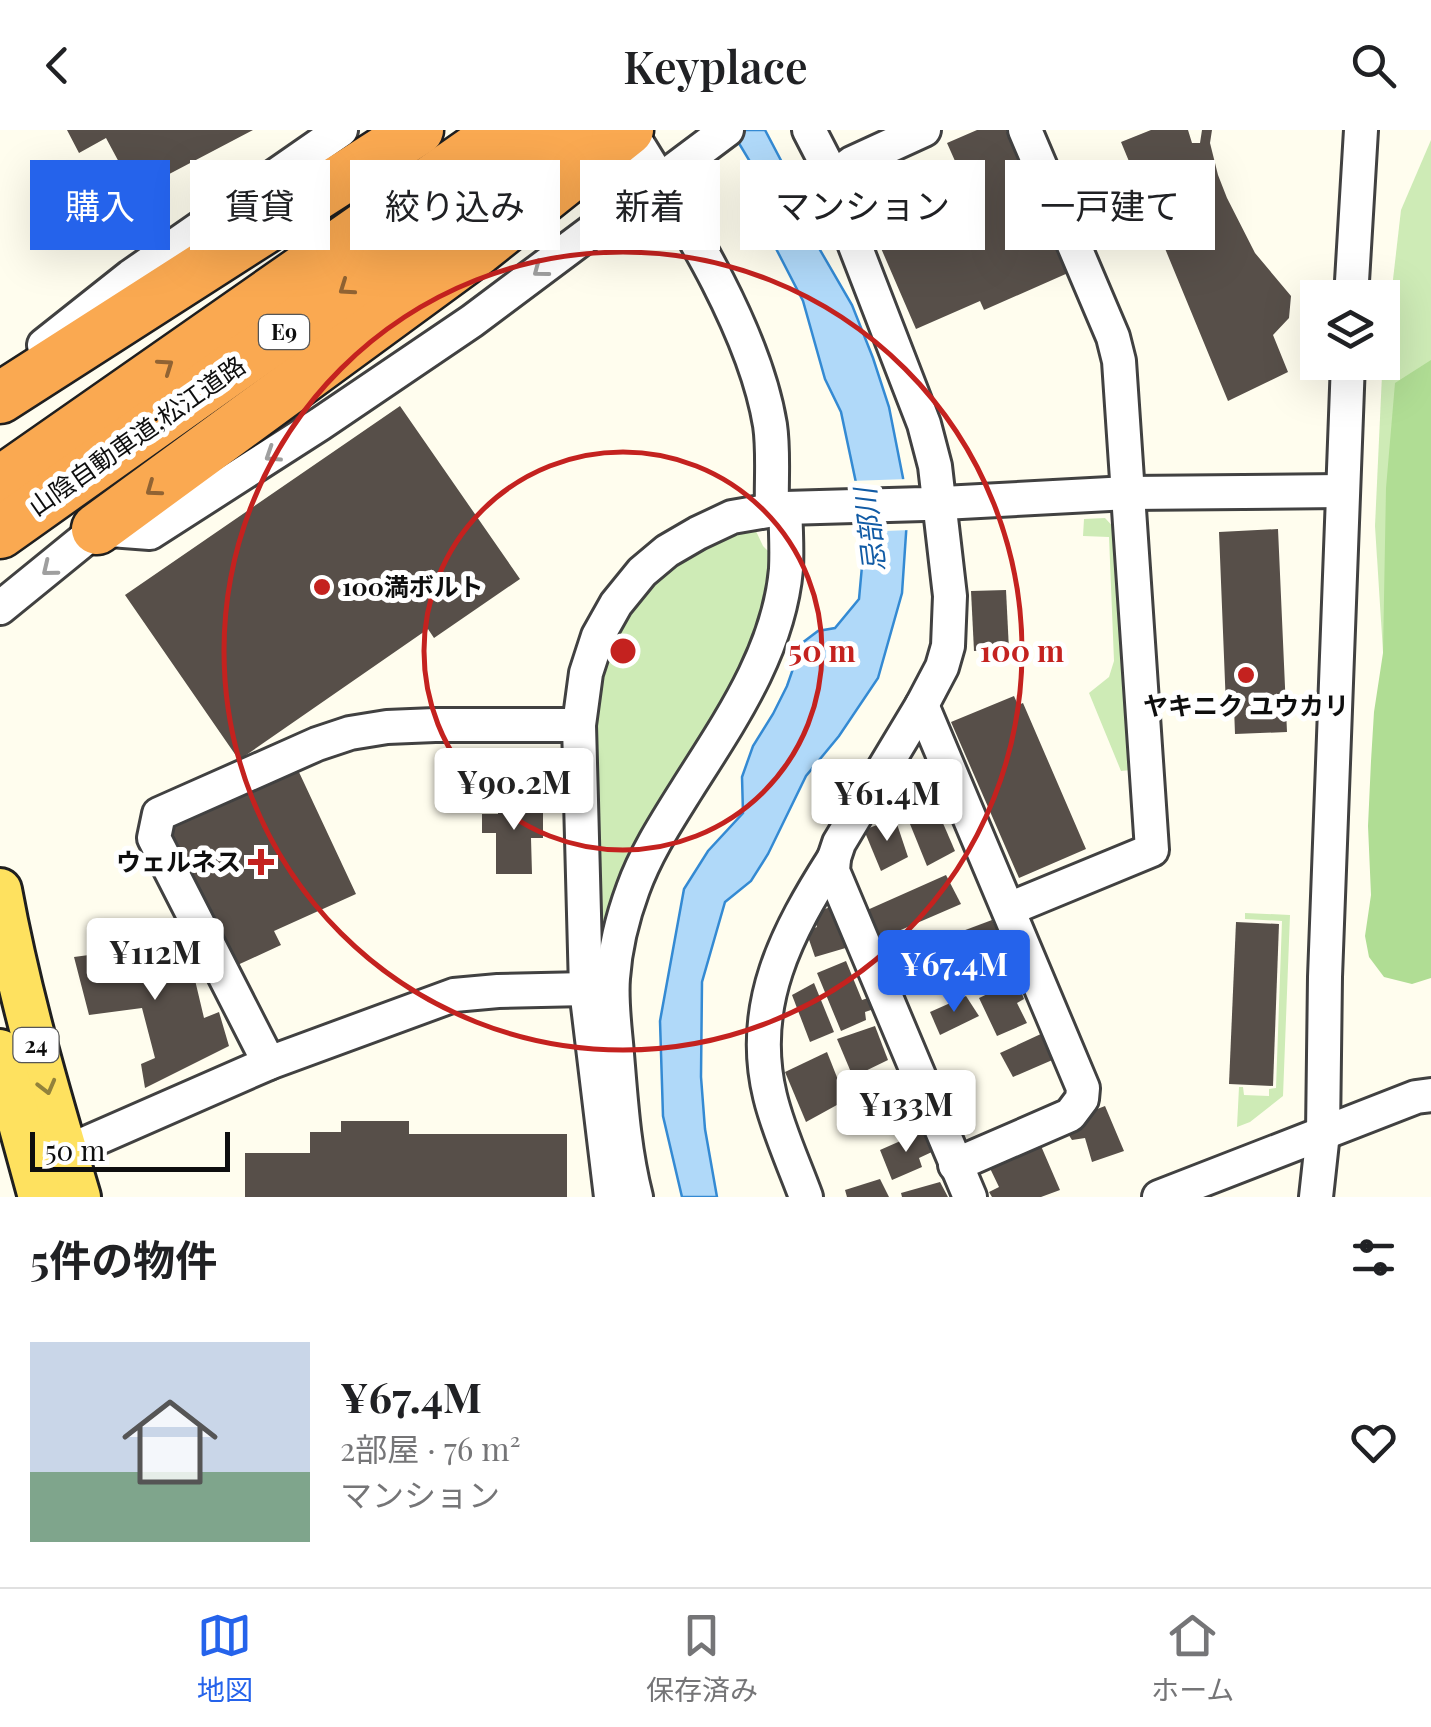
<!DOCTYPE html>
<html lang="ja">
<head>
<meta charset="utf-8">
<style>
	:root { --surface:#fff; --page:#f2f2f2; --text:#202124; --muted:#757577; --line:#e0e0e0; --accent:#2563eb }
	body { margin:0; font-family:"Playfair Display","Noto Sans JP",serif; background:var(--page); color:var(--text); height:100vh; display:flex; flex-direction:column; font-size:38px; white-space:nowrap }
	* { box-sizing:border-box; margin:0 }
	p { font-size:32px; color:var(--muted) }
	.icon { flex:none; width:55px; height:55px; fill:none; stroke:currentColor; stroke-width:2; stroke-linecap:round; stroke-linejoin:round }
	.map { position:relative; height:1067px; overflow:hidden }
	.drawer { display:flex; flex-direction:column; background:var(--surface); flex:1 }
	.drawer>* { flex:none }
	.guide { position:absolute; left:30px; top:30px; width:1372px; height:90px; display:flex; gap:20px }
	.tools { position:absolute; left:1300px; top:150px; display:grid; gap:20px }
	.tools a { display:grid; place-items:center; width:100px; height:100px; border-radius:0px; background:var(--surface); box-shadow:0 10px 40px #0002; font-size:50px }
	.scale { position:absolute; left:30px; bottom:25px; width:200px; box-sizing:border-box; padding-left:10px; border:5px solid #0e0e0e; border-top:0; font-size:28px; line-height:35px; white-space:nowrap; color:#0e0e0e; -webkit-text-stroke:8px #fff; paint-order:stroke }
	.price { position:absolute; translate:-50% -85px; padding:0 22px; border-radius:10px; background:#fff; color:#222; font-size:32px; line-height:65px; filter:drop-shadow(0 2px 5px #0008) }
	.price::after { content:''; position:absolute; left:50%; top:60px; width:30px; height:22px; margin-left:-15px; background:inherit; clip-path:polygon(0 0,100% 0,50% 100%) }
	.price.active { background:var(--accent); color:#fff }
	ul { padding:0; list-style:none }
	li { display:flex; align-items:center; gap:30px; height:250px; padding:0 30px }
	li+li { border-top:2px solid var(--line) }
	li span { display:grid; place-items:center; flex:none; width:280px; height:200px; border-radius:0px; color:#555 }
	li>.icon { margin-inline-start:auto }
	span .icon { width:120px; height:120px; fill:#fffc; stroke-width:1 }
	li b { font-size:42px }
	h2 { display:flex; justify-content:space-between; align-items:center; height:120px; padding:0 30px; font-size:42px }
	.chip { padding:0 35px; border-radius:0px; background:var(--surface); box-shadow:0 10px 40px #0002; font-size:35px; line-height:90px }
	.chip.active { background:var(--accent); color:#fff }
	header { display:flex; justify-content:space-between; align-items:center; height:130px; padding:0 30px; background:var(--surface); font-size:45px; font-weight:600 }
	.dock { display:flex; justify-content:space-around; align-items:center; height:140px; border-top:2px solid var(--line); background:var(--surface); font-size:28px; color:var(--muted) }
	.dock a { display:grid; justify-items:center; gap:5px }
	.dock .active { color:var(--accent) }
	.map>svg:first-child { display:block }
	.green { fill:#ceebb6 }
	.forest { fill:#b0dd94 }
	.water { fill:#b0d9f9; stroke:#348ad3; stroke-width:2.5 }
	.pier { fill:#fffdee }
	.building { fill:#574f49 }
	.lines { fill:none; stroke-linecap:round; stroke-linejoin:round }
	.minor-casing { stroke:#414141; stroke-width:38 }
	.major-casing { stroke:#1f1f1f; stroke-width:48 }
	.highway-casing { stroke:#1f1f1f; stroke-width:55 }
	.minor { stroke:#fff; stroke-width:32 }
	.major { stroke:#fee15f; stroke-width:42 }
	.highway { stroke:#faa951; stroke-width:50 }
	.oneway { stroke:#9f9f9f }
	.oneway2 { stroke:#906333 }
	.oneway3 { stroke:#92823b }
	.ring { fill:none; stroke:#c4221f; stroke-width:5 }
	.poi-dot { fill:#c4221f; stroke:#fff; stroke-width:4 }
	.labels { text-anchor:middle; stroke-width:10; stroke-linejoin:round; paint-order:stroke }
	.shield { fill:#fff; stroke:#565656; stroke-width:2.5 }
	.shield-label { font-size:22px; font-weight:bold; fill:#0e0e0e }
	.street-label { font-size:25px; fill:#0e0e0e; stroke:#fff }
	.poi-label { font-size:25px; font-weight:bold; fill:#0e0e0e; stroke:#fff; text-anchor:start }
	.water-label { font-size:28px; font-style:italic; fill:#115ba5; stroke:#fff }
	.centre { fill:#c4221f; stroke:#fff; stroke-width:5 }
	.ring-label { font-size:30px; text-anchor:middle; font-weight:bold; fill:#c4221f; stroke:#fff; stroke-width:10; stroke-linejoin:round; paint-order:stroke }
</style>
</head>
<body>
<header><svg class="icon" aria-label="back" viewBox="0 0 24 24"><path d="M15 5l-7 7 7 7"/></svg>Keyplace<svg class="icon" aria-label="search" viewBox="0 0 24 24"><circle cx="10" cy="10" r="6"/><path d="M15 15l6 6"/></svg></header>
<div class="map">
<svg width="1431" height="1067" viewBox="0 0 1431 1067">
	<rect width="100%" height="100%" fill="#fffdee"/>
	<!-- green -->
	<g class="green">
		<path d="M1431,10v705l-40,-67 -16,-252 7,-151 19,-165z"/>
		<path d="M1105,388l13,14 13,238 -10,1 -32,-78 20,-16 5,-16 -5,-124 -26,-1 1,-17z"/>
		<path d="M755,399l8,17 12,12 -8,58 -165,331 -7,-227c8,-97 62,-169 160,-191z"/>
		<path d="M1245,783l45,2 -7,181 -33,26 -13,5 2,-40h4l1,8 25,1v-7l7,-1 6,-167 -37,-2z"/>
	</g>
	<!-- forest -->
	<path class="forest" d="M1431,230v618l-19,6 -28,-7 -15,-20 -4,-21 6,-41 -3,-69 3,-65 3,-49 9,-59 3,-165 9,-105z"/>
	<!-- water -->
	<path class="water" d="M731,0h34l21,40 12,42 54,93 21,53 16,49 14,71 4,41 -5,74 -24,85 -39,58 -33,40 -38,78 -17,27 -26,21 -23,80 -1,95 4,52 12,68h-35l-19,-81 -3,-95 24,-132 24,-38 35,-38 -1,-36 11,-31 20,-32 14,-28 15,-43 16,-12 17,-3 24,-29 5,-55 -5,-47 -18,-85 -16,-33 -22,-78 -35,-68 2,-38z"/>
	<!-- pier -->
	<path class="pier" d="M908,349l3,51 -53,2 -8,-51z"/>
	<!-- building -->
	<g class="building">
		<path d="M67,0h186l-118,62 -29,-54 -27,15z"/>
		<path d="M977,0h29l62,143 -84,37 -4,-9 -64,28 -55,-127 94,-41 -8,-18z"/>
		<path d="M1151,0h37l4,13h8l2,-13h10l-2,13 8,32 9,23 28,55 36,43 -2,22 -16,17 15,37 -60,29 -107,-259z"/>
		<path d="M114,37l17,32 -29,15 -16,-32z"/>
		<path d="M400,276l120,173 -86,59 -6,-9 -189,131 -114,-165z"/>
		<path d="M1278,399l9,203 -52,2 -1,-27h-8l-7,-175z"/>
		<path d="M1006,460l3,60 -35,1 -3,-60z"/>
		<path d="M1014,566l4,9 5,-2 63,146 -67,29 -68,-156z"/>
		<path d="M298,640l58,124 -82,37 7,14 -50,23 -64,-138z"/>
		<path d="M498,663h31v19h14v26h-12l1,36h-36v-41h-14v-19h16z"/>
		<path d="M936,677l19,44 -28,15 -17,-42z"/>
		<path d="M895,688l13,39 -27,14 -17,-41z"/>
		<path d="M946,745l15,29 -81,35 -15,-28z"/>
		<path d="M834,776l15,41 -34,10 -9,-26 11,-4 -5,-14z"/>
		<path d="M992,790l20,40 -45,18 -15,-43z"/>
		<path d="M1236,792l43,2 -6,162 -44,-2z"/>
		<path d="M186,812l18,76 15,-6 10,34 -84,42 -4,-24 14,-6 -13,-50 -53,7 -15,-58z"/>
		<path d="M846,831l16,39 15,-5 3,12 -15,5 1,8 -25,11 -24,-58z"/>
		<path d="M1017,850l7,19 -7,4 10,20 -30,13 -18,-38z"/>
		<path d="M814,853l20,49 -24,10 -18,-47z"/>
		<path d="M966,866l13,20 -39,19 -10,-23z"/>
		<path d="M875,896l13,34 -35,17 -16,-38z"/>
		<path d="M1043,903l14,25 -44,19 -13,-24z"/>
		<path d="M827,922l19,48 -40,22 -21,-50z"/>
		<path d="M905,947l9,25 -41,20 -10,-26z"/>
		<path d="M1105,976l19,45 -32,11 -7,-24 -13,2 -11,-17z"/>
		<path d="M341,991h68v13h158v63h-322v-44h65v-21h31z"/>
		<path d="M923,1001l11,20 -15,7 3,9 -30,13 -12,-30z"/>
		<path d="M1038,1009l22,51 -19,7h-49l-3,-5 10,-5 -13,-27z"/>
		<path d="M880,1049l9,18h-42l-2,-7z"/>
		<path d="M940,1052l8,15h-46l-1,-4z"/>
	</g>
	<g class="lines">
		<defs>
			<g id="minor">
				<path d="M629,0c52,84 125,197 141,295 4,27 1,57 2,84"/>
				<path d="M809,0l16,31 12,16"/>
				<path d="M924,0l-72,33c-15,10 -18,18 -15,36l87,225 11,42 15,130 -2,50 -6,21 -20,38 -83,138 -5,15 -1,13 137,326"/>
				<path d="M1351,168l10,-168"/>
				<path d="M44,215l87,-69 210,-146"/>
				<path d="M0,478l97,-79 53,4 170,-109 152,-103 255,-191"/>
				<path d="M922,575l161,383 -1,11 -12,16 -115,50"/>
				<path d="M1009,779l143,-59 -33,-489 -6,-24 -88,-207"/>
				<path d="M269,933l-115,-225 5,-24 158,-70 33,-11 37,-6 48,-2h144"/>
				<path d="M66,1022l203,-89 185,-68 44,-4 88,-2"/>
				<path d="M611,1067l-25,-208 -7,-264 7,-52 12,-37 18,-32 26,-32 25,-21 31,-18 34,-16 53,-9 139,-4 204,-11 214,-2"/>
				<path d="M636,1067c-12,-47 -15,-95 -19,-143 -2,-25 -6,-51 -4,-76 2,-29 10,-62 20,-89 13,-36 34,-68 54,-100 43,-68 92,-138 99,-220 1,-21 0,-41 -1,-61"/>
				<path d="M806,1067c-12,-33 -28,-67 -36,-101 -22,-91 17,-164 64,-238"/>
				<path d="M1159,1067l257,-100 15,-2"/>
				<path d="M1316,1067l7,-64 2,-156 23,-615"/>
			</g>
			<g id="major">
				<path d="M0,760c19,104 49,206 79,307"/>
				<path d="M0,921l40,146"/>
			</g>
			<g id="highway">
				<path d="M0,268l418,-268"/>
				<path d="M0,352l504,-352"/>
				<path d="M97,399l382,-280 149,-119"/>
				<path d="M0,403l568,-403"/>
			</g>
		</defs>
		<!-- minor casing -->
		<use href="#minor" class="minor-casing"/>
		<!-- major casing -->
		<use href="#major" class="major-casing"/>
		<!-- highway casing -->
		<use href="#highway" class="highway-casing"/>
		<!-- minor -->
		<use href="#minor" class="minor"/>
		<!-- major -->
		<use href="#major" class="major"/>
		<!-- highway -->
		<use href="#highway" class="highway"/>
	</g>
	<!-- one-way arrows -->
	<defs><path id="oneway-chevron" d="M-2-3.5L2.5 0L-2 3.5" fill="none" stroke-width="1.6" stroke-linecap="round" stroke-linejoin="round" transform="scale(2.5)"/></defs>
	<g class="oneway">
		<use href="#oneway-chevron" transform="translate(540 140) rotate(143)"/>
		<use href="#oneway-chevron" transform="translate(272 325) rotate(147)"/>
		<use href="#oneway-chevron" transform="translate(49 439) rotate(141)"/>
	</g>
	<g class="oneway2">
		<use href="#oneway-chevron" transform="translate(346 158) rotate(145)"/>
		<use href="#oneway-chevron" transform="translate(166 236) rotate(-35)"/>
		<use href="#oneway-chevron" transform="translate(153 359) rotate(144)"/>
	</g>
	<use class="oneway3" href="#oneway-chevron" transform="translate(47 957) rotate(75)"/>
	<!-- distance rings -->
	<g class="ring">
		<circle cx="623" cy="521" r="199"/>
		<circle cx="623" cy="521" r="399"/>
	</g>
	<!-- markers -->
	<g class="poi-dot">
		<circle cx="322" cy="457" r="10"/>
		<circle cx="1246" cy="545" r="10"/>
		<path d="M256 717h10v10h10v10h-10v10h-10v-10h-10v-10h10z"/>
	</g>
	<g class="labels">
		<!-- shield labels -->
		<g class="shield">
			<rect x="259" y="185" width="50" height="34" rx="8"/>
			<rect x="13.5" y="898" width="45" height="34" rx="8"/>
		</g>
		<g class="shield-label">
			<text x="284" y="210">E9</text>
			<text x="36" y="923">24</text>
		</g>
		<!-- street labels -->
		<g class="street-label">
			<text transform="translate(137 306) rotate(-35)" y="9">山陰自動車道;松江道路</text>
		</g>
		<!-- poi labels -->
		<g class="poi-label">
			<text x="342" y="466">100満ボルト</text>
			<text x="1246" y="585" text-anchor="middle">ヤキニク ユウカリ</text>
			<text x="241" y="741" text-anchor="end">ウェルネス</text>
		</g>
		<!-- water labels -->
		<g class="water-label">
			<text transform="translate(870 400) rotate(-97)" y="10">忌部川</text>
		</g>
	</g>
	<circle cx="623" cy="521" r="15" class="centre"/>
	<g class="ring-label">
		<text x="822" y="532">50 m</text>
		<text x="1022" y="532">100 m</text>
	</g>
</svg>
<div class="tools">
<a><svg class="icon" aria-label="layers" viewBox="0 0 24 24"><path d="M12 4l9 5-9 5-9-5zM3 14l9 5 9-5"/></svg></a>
</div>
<div class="scale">50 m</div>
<b class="price" style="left:514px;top:703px">¥90.2M</b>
<b class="price" style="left:887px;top:714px">¥61.4M</b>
<b class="price" style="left:155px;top:873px">¥112M</b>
<b class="price active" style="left:954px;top:885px">¥67.4M</b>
<b class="price" style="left:906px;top:1025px">¥133M</b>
<div class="guide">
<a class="chip active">購入</a>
<a class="chip">賃貸</a>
<a class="chip">絞り込み</a>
<a class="chip">新着</a>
<a class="chip">マンション</a>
<a class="chip">一戸建て</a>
</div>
</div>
<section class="drawer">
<h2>5件の物件<svg class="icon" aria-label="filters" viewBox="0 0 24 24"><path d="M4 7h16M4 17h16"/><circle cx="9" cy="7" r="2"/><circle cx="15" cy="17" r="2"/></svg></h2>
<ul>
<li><span style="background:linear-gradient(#c9d6e8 65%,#7fa58c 0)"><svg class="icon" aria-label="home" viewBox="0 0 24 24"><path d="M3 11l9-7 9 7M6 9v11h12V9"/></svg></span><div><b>¥67.4M</b><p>2部屋 · 76 m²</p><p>マンション</p></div><svg class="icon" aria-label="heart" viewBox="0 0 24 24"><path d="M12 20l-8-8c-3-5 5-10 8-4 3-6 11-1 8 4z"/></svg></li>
</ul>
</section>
<nav class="dock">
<a class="active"><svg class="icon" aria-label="map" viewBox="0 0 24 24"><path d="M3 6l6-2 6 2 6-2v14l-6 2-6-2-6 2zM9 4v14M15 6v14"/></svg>地図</a>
<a><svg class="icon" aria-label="saved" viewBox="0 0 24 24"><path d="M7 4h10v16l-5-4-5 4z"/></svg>保存済み</a>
<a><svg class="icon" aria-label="home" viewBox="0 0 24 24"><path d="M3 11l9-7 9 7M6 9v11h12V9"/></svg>ホーム</a>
</nav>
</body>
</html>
